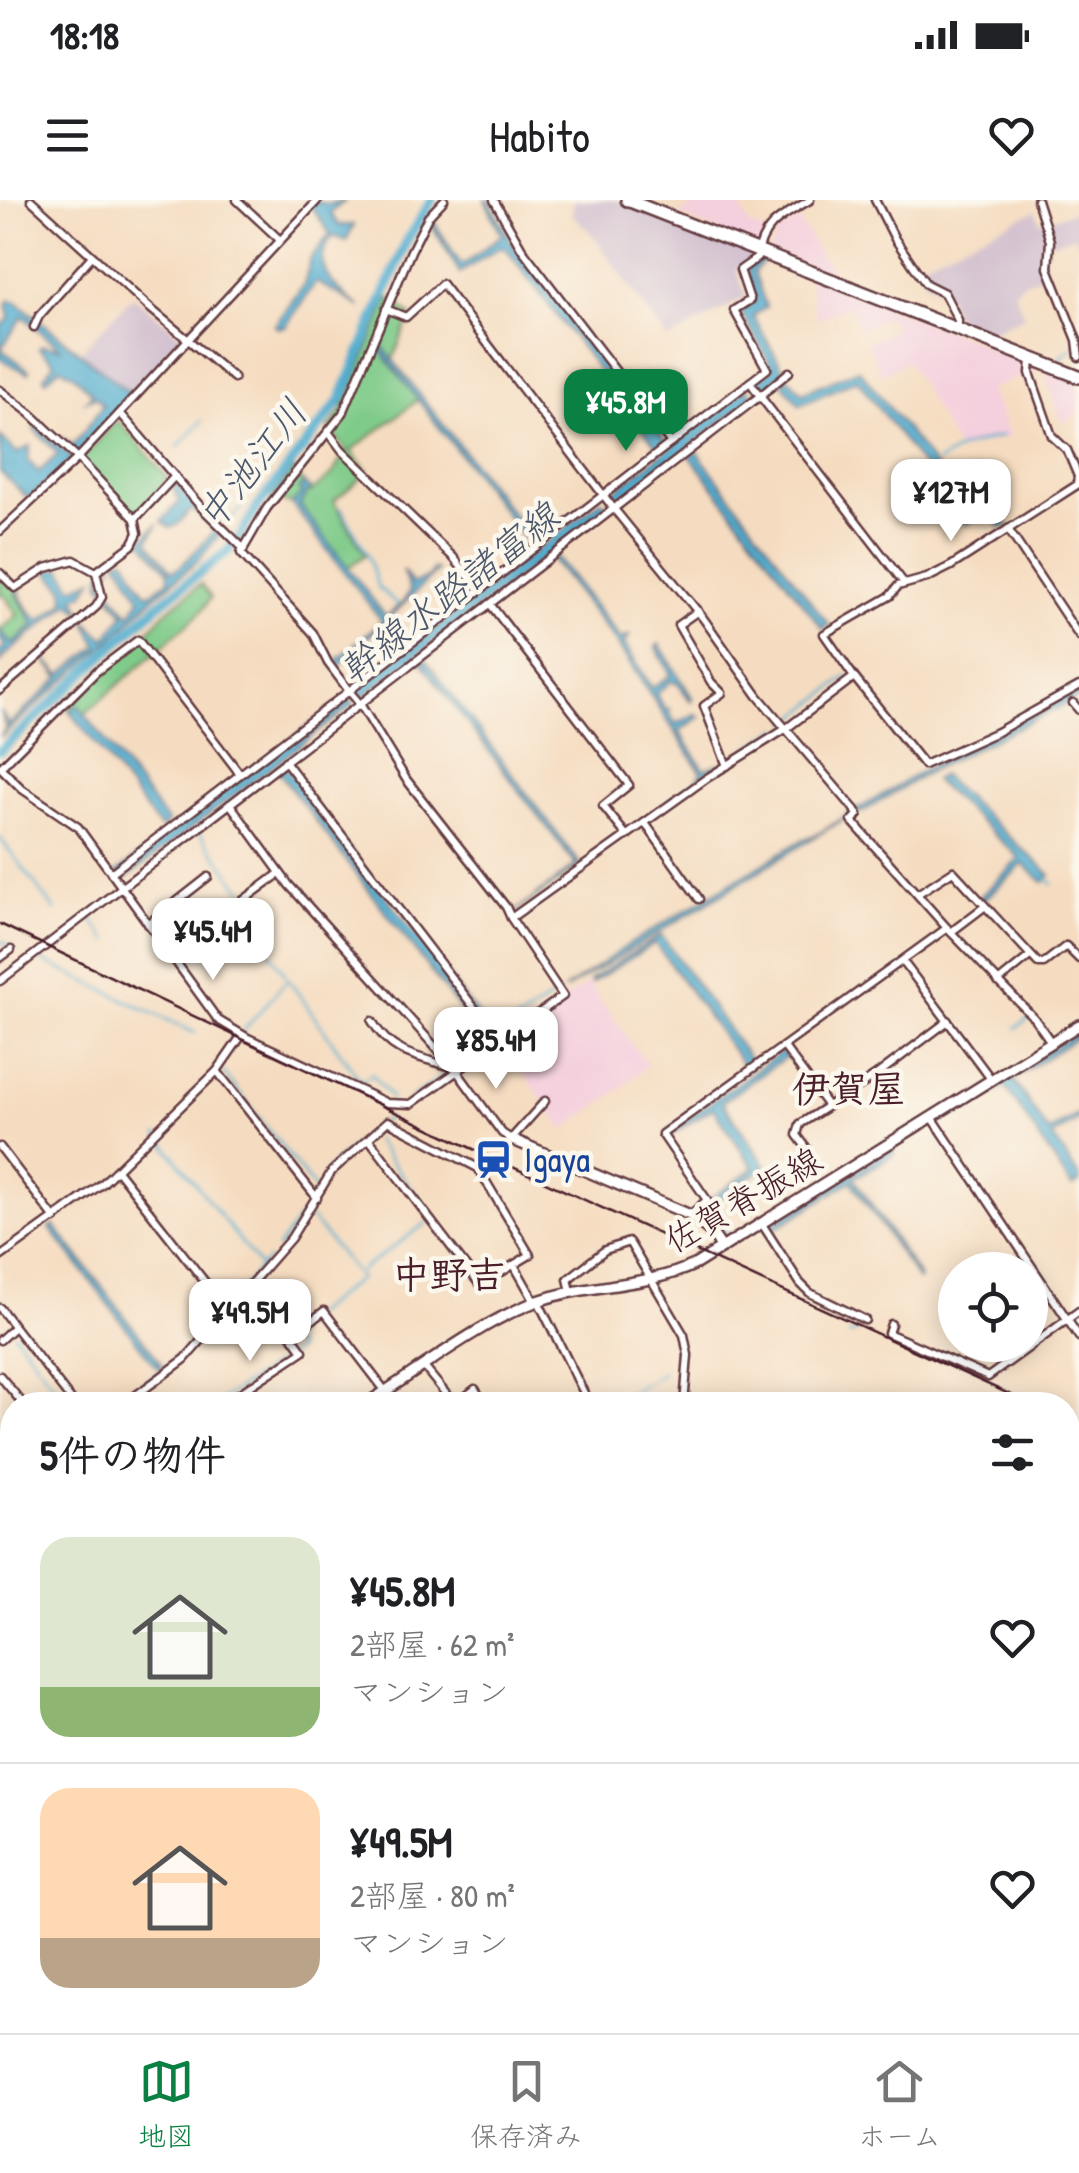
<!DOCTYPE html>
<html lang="ja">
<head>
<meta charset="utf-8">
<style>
	:root { --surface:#fff; --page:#f2f2f2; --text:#202124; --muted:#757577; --line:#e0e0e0; --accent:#0b8043 }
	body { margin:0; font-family:"Patrick Hand","Klee One",sans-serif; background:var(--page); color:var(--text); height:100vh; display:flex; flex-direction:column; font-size:38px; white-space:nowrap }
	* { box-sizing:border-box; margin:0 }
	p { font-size:32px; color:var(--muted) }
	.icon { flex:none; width:55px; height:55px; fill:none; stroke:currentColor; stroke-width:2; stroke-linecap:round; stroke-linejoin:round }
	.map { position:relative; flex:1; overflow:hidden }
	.side { position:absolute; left:0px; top:1192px; width:1080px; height:642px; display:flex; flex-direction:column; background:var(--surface); border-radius:40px 40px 0 0; box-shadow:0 5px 25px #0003 }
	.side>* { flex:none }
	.controls { position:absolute; left:938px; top:1052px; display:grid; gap:20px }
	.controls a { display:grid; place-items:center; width:110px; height:110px; border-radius:50%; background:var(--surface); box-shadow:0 5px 25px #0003; font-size:50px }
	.price { position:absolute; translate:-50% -85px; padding:0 22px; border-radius:20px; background:#fff; color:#222; font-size:32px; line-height:65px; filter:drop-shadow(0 2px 5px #0008) }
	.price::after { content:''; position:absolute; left:50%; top:60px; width:30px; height:22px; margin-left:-15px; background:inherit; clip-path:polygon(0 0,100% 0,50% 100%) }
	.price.on { background:var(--accent); color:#fff }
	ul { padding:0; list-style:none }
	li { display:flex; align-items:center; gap:30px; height:250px; padding:0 40px }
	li+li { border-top:2px solid var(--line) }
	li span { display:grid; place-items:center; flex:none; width:280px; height:200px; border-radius:30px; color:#555 }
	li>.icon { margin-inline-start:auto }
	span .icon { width:120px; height:120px; fill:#fffc; stroke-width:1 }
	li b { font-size:42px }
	h2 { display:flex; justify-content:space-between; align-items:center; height:120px; padding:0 40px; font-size:42px }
	.status { display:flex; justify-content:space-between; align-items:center; height:70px; padding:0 50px; background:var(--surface); direction:ltr }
	.status svg { height:28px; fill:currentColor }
	header { display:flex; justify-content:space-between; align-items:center; height:130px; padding:0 40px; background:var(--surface); font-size:45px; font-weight:600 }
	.tab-bar { display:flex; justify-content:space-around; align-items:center; height:140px; border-top:2px solid var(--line); background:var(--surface); font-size:28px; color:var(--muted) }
	.tab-bar a { display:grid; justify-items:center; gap:5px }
	.tab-bar .on { color:var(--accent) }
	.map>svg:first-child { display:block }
	.built { fill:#f4cfdd }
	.industrial { fill:#d0bdcd }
	.green { fill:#7fcb89; stroke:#64755a; stroke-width:2.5 }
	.water { fill:#51adcf; stroke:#4e667d; stroke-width:2.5 }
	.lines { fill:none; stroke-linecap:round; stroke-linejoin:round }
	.stream { stroke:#51adcf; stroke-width:2.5 }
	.river { stroke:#51adcf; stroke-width:10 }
	.minor-casing { stroke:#643b41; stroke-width:11 }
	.major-casing { stroke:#643b41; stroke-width:14 }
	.highway-casing { stroke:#643b41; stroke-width:16 }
	.minor { stroke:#fff; stroke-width:6 }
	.major { stroke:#fff; stroke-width:9 }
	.highway { stroke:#fff; stroke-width:11 }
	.rail { stroke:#4a1f2b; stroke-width:2.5 }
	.labels { text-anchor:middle; stroke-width:9; stroke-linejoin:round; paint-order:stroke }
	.transit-label { font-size:35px; fill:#164399; stroke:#fbf7ec; text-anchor:start }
	.street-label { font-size:35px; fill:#4a1f2b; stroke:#fbf7ec }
	.water-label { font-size:38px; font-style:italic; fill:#4d586d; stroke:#fbf7ec }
	.neighbourhood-label { font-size:38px; font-weight:bold; fill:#4a1f2b; stroke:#fbf7ec }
</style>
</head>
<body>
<div class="status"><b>18:18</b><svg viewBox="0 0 49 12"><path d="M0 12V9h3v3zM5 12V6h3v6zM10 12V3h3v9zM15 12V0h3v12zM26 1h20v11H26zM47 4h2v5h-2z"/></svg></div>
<header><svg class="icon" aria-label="menu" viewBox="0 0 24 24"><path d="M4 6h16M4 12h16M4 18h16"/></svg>Habito<svg class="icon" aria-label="heart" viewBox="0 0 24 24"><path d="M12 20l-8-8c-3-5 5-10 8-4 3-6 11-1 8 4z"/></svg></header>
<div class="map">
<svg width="1079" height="1833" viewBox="0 0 1079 1833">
	<rect width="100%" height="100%" fill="#fbf7ec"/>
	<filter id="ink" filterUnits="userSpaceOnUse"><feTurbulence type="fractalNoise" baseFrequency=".01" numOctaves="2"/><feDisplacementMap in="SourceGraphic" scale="20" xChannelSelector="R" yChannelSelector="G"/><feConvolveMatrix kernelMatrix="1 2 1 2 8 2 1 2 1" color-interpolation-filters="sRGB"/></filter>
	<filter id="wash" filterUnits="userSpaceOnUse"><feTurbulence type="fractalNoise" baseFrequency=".0048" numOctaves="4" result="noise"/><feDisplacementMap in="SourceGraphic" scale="40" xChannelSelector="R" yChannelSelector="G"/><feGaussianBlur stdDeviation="2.25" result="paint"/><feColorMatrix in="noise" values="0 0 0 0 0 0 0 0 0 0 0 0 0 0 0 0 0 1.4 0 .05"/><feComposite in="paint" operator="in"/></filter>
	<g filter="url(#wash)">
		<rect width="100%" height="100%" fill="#f5dcc0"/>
		<!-- built -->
		<g class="built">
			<path d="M738,0l11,25 18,8 -6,16 -84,-35 28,-13z"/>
			<path d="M798,19l36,57 -64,-25 8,-20z"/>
			<path d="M809,76l270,106v31l-17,10 -19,-55 -54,21 21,47 -52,15 -50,-89 -27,12 -14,-31 27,-14 -5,-12 -29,12 -11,-24 -33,15z"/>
			<path d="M588,783l59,82 -29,26 -54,38 -63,-87z"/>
		</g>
		<!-- industrial -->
		<g class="industrial">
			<path d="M574,0h42l140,55 -20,14 10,28 -78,43 -73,-102 -23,-24z"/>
			<path d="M1079,10v36l-4,-10 -28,8 -3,18 4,12 -26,9 -8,8 10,25 -34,16 -2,5 -28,-11 -15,-34 -18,-9 -10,-18 118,-54 5,11z"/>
			<path d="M133,96l52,43 -53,58 -53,-44z"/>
		</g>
		<!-- green -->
		<g class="green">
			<path d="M389,98l22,17 -20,49 27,36 -67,51 17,21 -34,29 31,54 -19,14 -50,-63 -23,-8 21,-28 16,23 22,-18 14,-25 -17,-22 13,-17z"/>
			<path d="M118,220l50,58 -27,31 -11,4 -49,-53z"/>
			<path d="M0,375l18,15 -1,4 18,29 -20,20 -6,-1 -9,-12 18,-15 -15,-21 -3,1z"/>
			<path d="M201,384l10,14 -13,17 -121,106 -9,-12 30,-35 38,-30 32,-34z"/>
		</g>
		<!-- water -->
		<g class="water">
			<path d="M307,0l21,4 18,-4 -16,13 9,12h15l-8,16 -13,-5c-26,30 4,55 28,71l-45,-25 -30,44 -8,2 -3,-3 29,-41 7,-26 19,-24z"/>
			<path d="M485,0h4l25,46 152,196 -8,7 -150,-198 -7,-5 -41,27 -31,-53 2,-3 29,46 4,1 38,-29z"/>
			<path d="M762,57l4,2 -12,12 12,36 -13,9 32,57 -23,17 -7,-8 18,-13 -32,-57 15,-11 -9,-33z"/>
			<path d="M10,100l7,2 115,93 -54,59 -19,-17 13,8c14,-13 20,-26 31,-40l-7,-8 -10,4 6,-8 -18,-18 -14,-8 -14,13 -2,-3 11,-15 -16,-14 4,-3 17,3 -37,-32 -22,33 28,21 -1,3 -28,-14v-32l10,-9 -3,-14z"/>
			<path d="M382,146l153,197 -4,4 -151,-197z"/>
			<path d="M859,169l111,143 22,-11 16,24 -7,3 -11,-17 -24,13 -109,-145 -57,26 -18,-22 6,-6 14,16z"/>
			<path d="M747,188l6,9 -137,107 -7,-9z"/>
			<path d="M36,225l37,34 -44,40 -29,-27v-36l17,17 13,-7 -2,15 11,11 19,-18 -24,-25z"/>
			<path d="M696,251l133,174 -6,4 -133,-173z"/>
			<path d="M176,283l46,48 -24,30 -44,36 -41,41 -113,99 6,-9 -6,-17 9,14 51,-47 -18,-22 19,19 37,-29 -13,-26 20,19 19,-25 -23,-30v-11l13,-8 -11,11v5l25,32h3l9,-15 -23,-39 8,-1 20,34 7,1 17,-14 -1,-8 -27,-31 17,-16 -10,17 24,30 8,-4 35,-36 -20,-20h-6l-12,14 -7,3 -8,-7 18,-20 -9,-17z"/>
			<path d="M304,283l6,6 -10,16 86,112 18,-16 6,-11 -8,-20 11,14 15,-7 6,-8 3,2 -49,48 18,24 -4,3 -19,-23 -47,46 -4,-5 50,-43 -90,-117 10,-11 -3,-4z"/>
			<path d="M602,300l7,8 -249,191 -6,-9z"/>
			<path d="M556,357l65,83 9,-5 -6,9 28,44 19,-13 -15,-28 3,-3 34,55 -2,2 -13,-17 -7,-3 -15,13 10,16 4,-1 -1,4 7,11 20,-10 4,3 -21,14 25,38 19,-6 -28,19 7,-9 -86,-131 -64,-82z"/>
			<path d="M62,368l11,20 20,-9 -9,14 -9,5 8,16 -13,-11 -63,51 -7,9v-12l5,-5 -5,-7v-10l9,13 6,1 20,-17 -18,-32 1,-4 3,-2 -2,5 11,19 10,9 25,-19 -1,-14 -18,-18z"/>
			<path d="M424,458l157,207 -67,48 62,-48 -156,-204z"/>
			<path d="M1079,489v8l-146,72 -71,43 -8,1 -290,177 67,-47 173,-104 12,-4 32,-20 3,-6 6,1 88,-53z"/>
			<path d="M348,496l6,8 -232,177 -6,-8z"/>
			<path d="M78,505l90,118 -7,6 -91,-118z"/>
			<path d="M285,566l205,265 -9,6 -203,-266z"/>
			<path d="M941,575l109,99v2l-6,6 -21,-18 -39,36 -4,-3 40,-39 -86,-78z"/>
			<path d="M661,735l92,129 -7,5 -91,-126 -64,40 -1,-3z"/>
			<path d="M1079,831v5l-66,43 35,53 31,-18v5l-27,17 27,41v6l-7,4 -67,-101 -65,38 -2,-4z"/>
			<path d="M783,851l4,5 -65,46 44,64 -57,40 1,-7 44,-31 -41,-60 -45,29 -2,-3z"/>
			<path d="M892,948l3,6 -41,24 66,100 -2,2 -67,-99 -81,51 -3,-5z"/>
			<path d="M54,1025l104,134 4,8 -3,1 -5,-4 -104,-136z"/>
		</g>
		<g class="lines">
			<!-- stream -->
			<g class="stream">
				<path d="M188,134l35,-39"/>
				<path d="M1056,161l18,-14"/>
				<path d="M178,247l24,-26"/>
				<path d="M249,253l18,19"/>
				<path d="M938,262l23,-14 41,-12"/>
				<path d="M341,308l27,47 10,32 21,19"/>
				<path d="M219,320l16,-4 7,-9"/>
				<path d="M788,523l60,-47"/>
				<path d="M732,559l47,-31"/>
				<path d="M650,615l44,-33"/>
				<path d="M199,632l45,61"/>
				<path d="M0,638l55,72"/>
				<path d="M1047,679l6,5"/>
				<path d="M250,700l13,17 -11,9 34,50"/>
				<path d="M89,716l19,25"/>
				<path d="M0,741l9,4"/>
				<path d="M41,760l154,73"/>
				<path d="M1016,828l15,-11"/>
				<path d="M243,831l45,-52 73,103 11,-8 19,24"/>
				<path d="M459,862l99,-69"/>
				<path d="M223,872l92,117"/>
				<path d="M409,900l41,-29"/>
				<path d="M382,921l6,-3"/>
				<path d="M158,935l102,132"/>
				<path d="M375,940l107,142"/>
				<path d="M316,991l13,-23 48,-43"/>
				<path d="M709,1006l21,32"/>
				<path d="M277,1049l24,-34"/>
				<path d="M360,1071l68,-49"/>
				<path d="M302,1124l58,-46 -50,-61"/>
				<path d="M14,1133l55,72"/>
				<path d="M849,1135l7,-3"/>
				<path d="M969,1199l11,-8"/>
				<path d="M114,1205l67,-49 87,-97"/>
				<path d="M214,1205l83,-55 -10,-14 5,-4"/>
				<path d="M610,1205l52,-32"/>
				<path d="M0,1262l12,-6"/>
				<path d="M407,1824l7,-2"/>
				<path d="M1018,1827l4,6"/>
				<path d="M633,1833l20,-11"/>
			</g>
			<!-- river -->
			<g class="river">
				<path d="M0,551l157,-145 71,-55 12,-15 16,-27 85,-110 66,-159 25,-40"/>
				<path d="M0,1550l12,19"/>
				<path d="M214,1822l6,11"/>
			</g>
		</g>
	</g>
	<g filter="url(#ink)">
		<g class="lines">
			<defs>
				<g id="minor">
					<path d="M31,0l120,109 83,69"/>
					<path d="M237,0l43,40"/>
					<path d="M494,0l28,49 149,194"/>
					<path d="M875,0l20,39 31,45 18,9 14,27v9"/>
					<path d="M1037,0l13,41 -2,27 29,72 2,17"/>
					<path d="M386,109l20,8 36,-33 172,225 89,109 55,78 97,114 3,5 -6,6 95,107 87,90 17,24"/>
					<path d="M34,127l5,-11 53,-60"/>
					<path d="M789,172l-29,24 144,187"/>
					<path d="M0,190l31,24 47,44 57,61 3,14 -6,12 -36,27"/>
					<path d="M121,214l80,93 43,42"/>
					<path d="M329,233l13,17 111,107 27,33"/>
					<path d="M135,319l40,-43"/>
					<path d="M1008,329l71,107"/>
					<path d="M0,331l78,-73 240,-258"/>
					<path d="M0,373l15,15 31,-20 28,-8 22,12 6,25 -6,10 -96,83"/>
					<path d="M490,404l139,181 -26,21 24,30"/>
					<path d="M698,411l-20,14 33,57 11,11 -18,13 23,60"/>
					<path d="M854,477l70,88 73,-33 82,-46"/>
					<path d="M1073,503l6,7"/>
					<path d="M285,561l214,279"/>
					<path d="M0,567l22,22 56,38 140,193 30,18 139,65 24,1 152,-108 -52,-78 -5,-11 -100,-128 -46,-75 400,-308 -10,-14 17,-13 -33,-59 16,-10 -10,-30 17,-12c5,-34 26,-42 53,-58"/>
					<path d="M1,567l96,-96 41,-31 102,134"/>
					<path d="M230,604l59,81 167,185 46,63 9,6 34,-38"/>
					<path d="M645,623l54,76"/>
					<path d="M111,673l238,-182 -21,-28 -15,-30 -72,-80 26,-45 76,-95 68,-162 17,-34 16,-17"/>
					<path d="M919,693l34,-22 85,92h6l22,-17 13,13"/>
					<path d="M511,718l196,-140 80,-50 67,-51 -30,-43 66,-38 8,-10 29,-8 24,-12 126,-81 1,-9 -11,-26 -15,-14 -22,-63 1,-13"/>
					<path d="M148,724l60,-47"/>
					<path d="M951,732l33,-25"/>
					<path d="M170,755l110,-82"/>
					<path d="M0,758l11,-8"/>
					<path d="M904,763l87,116"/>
					<path d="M0,781l360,-277 -11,-13 401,-309"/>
					<path d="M998,782l32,-26"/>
					<path d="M372,821c20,34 44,35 80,46"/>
					<path d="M784,847l43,58"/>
					<path d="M217,871l100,127"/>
					<path d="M932,917l147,220"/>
					<path d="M0,947l55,72"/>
					<path d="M806,947l-9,-12 3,-11 75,-48 73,-55"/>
					<path d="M117,970l110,140"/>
					<path d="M690,1015l17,-15 -45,-66 285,-206"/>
					<path d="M762,1024l38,59 10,10 55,27"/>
					<path d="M0,1057l103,-74 114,-112 25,-36"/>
					<path d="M514,1065l21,37"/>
					<path d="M571,1091l-3,-12 37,-29 24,-8 55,93 4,20 -4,50"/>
					<path d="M538,1101l52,104"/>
					<path d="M0,1108l75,97"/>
					<path d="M891,1124l-3,9 100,44 91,-66"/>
					<path d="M0,1140l14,-13"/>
					<path d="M424,1167l31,38 20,-16 10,16"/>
					<path d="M0,1176l24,29"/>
					<path d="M123,1205l62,-46 106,-121 41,-67 56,-50 90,47 52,87 -50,30 -111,-146"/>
					<path d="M222,1205l81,-54 -11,-15 32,-25 59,77 17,17"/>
					<path d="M0,1266l12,-6"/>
					<path d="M0,1352l12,19"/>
					<path d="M1068,1376l11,17"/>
					<path d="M1068,1533l11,-10"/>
					<path d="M0,1538l12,19"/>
					<path d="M1068,1737l11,18"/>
					<path d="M0,1753l12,-9"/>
					<path d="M222,1822l6,11"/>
					<path d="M297,1822l6,11"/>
					<path d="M553,1822l7,11"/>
					<path d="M707,1822l4,11"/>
					<path d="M728,1822l5,11"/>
					<path d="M929,1822l6,11"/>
					<path d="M363,1833l34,-11"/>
					<path d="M642,1833l20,-11"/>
					<path d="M970,1833l13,-11"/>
				</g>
				<g id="major">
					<path d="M511,939l179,76 21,17 11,16"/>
					<path d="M364,1205c53,-33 116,-83 174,-104 51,-18 108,-13 158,-37l383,-239"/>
					<path d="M0,1437l12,-8"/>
				</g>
				<path id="highway" d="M627,0l452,177"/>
			</defs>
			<!-- minor casing -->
			<use href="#minor" class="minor-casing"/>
			<!-- major casing -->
			<use href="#major" class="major-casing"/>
			<!-- highway casing -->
			<use href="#highway" class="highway-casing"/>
			<!-- minor -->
			<use href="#minor" class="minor"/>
			<!-- major -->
			<use href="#major" class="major"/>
			<!-- highway -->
			<use href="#highway" class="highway"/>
			<!-- rail -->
			<g class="rail">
				<path d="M0,724l471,224 562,257"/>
				<path d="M1068,1221l11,5"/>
			</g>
		</g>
	</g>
	<!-- icons -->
	<defs>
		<symbol id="station-bare" viewBox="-9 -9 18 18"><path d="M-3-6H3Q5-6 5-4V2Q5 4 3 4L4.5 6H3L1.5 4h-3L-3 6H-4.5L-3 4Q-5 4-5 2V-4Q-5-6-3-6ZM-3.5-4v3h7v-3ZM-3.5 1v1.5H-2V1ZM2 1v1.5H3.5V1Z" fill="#1a4fb4" stroke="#fbf7ec" stroke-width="2.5" paint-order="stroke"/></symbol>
	</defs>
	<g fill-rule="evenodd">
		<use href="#station-bare" x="466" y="932" width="55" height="55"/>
	</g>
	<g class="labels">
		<!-- transit labels -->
		<g class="transit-label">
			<text x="524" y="972">Igaya</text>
		</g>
		<!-- street labels -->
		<g class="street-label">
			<text transform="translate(743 1000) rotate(-30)" y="12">佐賀脊振線</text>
		</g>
		<!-- water labels -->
		<g class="water-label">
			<text transform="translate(252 264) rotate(-52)" y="13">中池江川</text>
			<text transform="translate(449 393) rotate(-38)" y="13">幹線水路諸富線</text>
		</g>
		<!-- neighbourhood labels -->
		<g class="neighbourhood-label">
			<text x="849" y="902">伊賀屋</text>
			<text x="449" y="1088">中野吉</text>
		</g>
	</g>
</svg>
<div class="controls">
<a><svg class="icon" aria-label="locate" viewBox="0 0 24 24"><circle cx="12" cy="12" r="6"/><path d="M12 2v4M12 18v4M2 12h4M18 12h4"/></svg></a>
</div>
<b class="price on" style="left:626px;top:254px">¥45.8M</b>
<b class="price" style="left:951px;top:344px">¥127M</b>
<b class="price" style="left:213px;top:783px">¥45.4M</b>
<b class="price" style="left:496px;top:892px">¥85.4M</b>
<b class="price" style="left:250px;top:1164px">¥49.5M</b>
<section class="side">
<h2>5件の物件<svg class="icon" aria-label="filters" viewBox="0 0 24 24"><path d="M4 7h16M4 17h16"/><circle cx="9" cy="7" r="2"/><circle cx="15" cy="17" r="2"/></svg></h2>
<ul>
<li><span style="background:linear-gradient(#dfe7d0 75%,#8fb573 0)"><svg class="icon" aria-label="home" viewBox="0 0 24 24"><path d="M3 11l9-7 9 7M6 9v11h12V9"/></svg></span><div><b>¥45.8M</b><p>2部屋 · 62 m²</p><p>マンション</p></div><svg class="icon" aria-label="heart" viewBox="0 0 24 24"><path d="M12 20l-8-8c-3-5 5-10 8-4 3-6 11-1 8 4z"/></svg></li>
<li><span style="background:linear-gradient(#ffd9b3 75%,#b9a48a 0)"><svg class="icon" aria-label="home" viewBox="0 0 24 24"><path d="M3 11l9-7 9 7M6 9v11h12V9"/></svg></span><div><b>¥49.5M</b><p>2部屋 · 80 m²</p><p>マンション</p></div><svg class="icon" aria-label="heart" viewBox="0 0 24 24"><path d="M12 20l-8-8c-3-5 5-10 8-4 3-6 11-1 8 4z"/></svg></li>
</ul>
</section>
</div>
<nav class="tab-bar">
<a class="on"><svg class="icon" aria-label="map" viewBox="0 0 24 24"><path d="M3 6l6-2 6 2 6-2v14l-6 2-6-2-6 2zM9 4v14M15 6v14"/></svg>地図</a>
<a><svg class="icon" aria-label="saved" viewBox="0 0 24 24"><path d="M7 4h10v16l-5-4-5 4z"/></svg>保存済み</a>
<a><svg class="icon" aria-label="home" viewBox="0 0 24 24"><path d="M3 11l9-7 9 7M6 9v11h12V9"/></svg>ホーム</a>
</nav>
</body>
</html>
